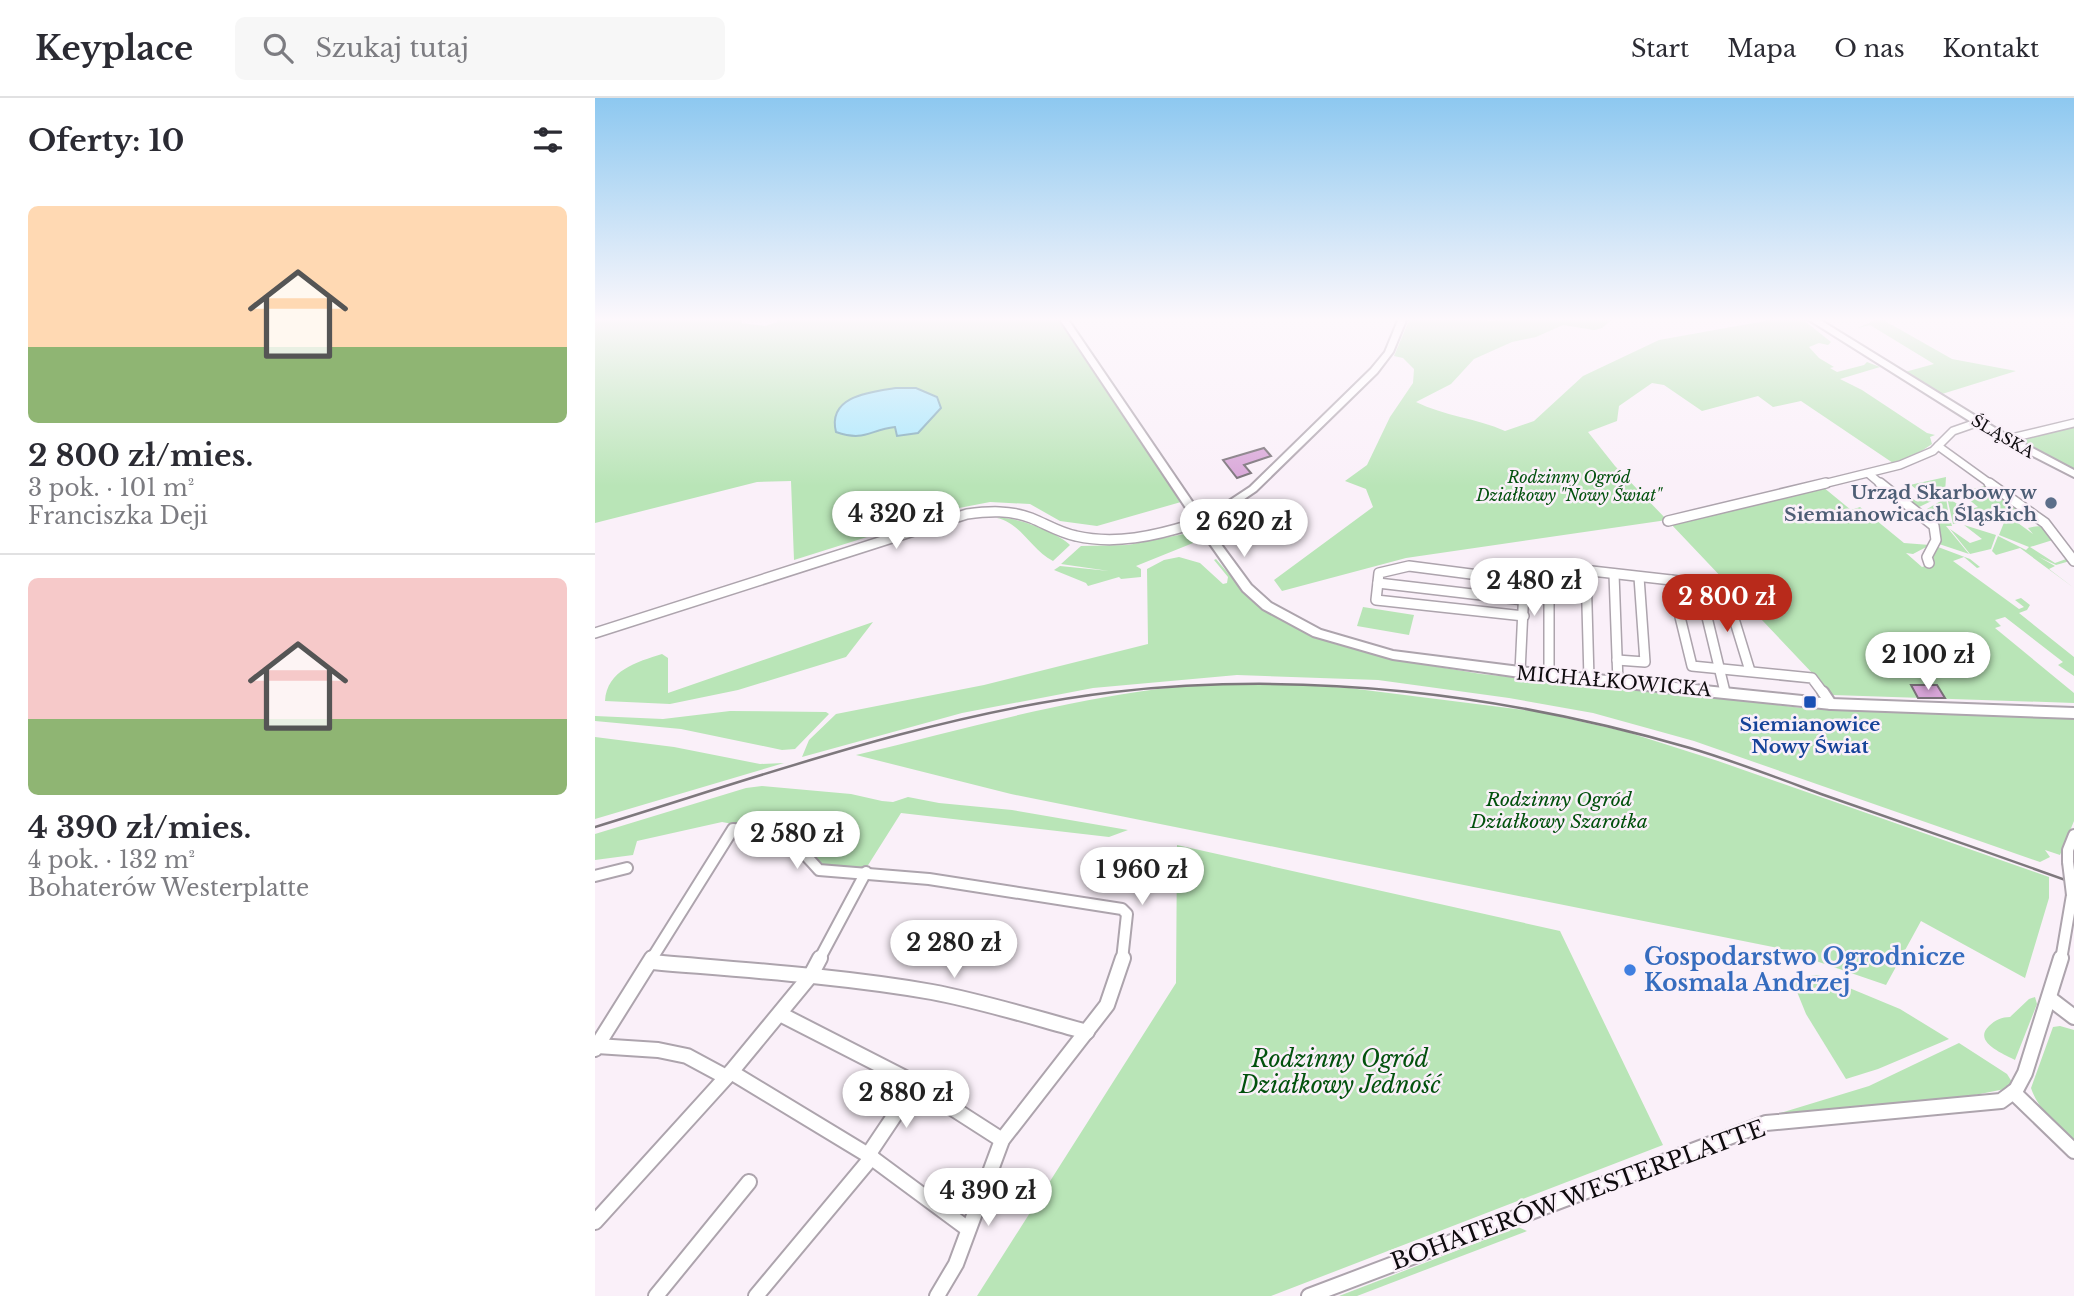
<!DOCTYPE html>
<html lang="pl">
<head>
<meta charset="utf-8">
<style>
	:root { --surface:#fff; --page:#f7f7f7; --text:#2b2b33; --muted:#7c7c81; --line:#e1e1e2; --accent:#b82a1b }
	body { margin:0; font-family:"Libre Baskerville",serif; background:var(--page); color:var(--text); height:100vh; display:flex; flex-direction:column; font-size:26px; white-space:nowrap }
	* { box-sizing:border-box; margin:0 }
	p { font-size:23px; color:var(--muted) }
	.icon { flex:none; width:38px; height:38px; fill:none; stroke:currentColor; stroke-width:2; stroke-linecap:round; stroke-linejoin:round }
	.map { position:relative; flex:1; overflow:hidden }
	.side { display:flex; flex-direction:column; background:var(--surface); width:595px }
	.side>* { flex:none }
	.price { position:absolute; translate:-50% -60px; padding:0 16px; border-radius:24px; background:#fff; color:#222; font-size:23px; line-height:46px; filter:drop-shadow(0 2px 4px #0008) }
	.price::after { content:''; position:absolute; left:50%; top:42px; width:21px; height:16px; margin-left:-10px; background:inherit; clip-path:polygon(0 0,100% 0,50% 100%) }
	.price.active { background:var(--accent); color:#fff }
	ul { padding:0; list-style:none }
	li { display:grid; align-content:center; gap:14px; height:371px; padding:0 28px }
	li+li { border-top:2px solid var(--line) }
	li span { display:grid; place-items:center; height:217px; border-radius:10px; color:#555 }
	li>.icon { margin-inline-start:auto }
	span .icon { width:126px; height:126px; fill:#fffc; stroke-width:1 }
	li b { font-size:30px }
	h2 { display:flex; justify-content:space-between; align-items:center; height:84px; padding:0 28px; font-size:30px }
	header { display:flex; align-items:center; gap:42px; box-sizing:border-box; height:98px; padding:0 35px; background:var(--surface); border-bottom:2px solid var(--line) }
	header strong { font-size:33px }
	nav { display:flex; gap:38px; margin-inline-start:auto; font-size:24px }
	.search { width:490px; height:63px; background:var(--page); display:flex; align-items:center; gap:18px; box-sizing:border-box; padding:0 24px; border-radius:10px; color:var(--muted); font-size:26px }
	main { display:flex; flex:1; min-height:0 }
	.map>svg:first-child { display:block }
	.green { fill:#b9e5b7 }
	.water { fill:#a5e7fd; stroke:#78a5b6; stroke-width:2 }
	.building { fill:#d8a5d8; stroke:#787077; stroke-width:2 }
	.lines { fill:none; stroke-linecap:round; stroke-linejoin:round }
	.minor-far3-casing { stroke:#ada4ad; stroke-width:10 }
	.minor-far2-casing { stroke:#ada4ad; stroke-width:12 }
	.minor-far1-casing { stroke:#ada4ad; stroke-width:14 }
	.minor-casing { stroke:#ada4ad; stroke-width:18 }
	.tertiary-casing { stroke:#ada4ad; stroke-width:4 }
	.secondary-casing { stroke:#ada4ad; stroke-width:4 }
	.minor-far3 { stroke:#fff; stroke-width:7 }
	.minor-far2 { stroke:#fff; stroke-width:9 }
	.minor-far1 { stroke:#fff; stroke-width:10 }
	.minor { stroke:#fff; stroke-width:14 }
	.tertiary { fill:#fff; fill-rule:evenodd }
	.secondary { fill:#fff; fill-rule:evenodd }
	.rail { stroke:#7e787d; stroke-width:2.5 }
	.minor-bridge-casing { stroke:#ada4ad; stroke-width:14; stroke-linecap:butt }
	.minor-bridge { stroke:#fff; stroke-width:10 }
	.service-dot { fill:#5c6f8a; stroke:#faf0f9; stroke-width:2.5 }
	.transit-dot { fill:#1a4fb4; stroke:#faf0f9; stroke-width:2.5 }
	.shop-dot { fill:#3f7fe0; stroke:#faf0f9; stroke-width:2.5 }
	.labels { text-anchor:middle; stroke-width:5; stroke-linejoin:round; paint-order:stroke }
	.far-street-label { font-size:16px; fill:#0f0c0f; stroke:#faf0f9 }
	.far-park-label { font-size:16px; font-style:italic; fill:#02510d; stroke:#faf0f9 }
	.service-label { font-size:19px; font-weight:bold; fill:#4e5e75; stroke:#faf0f9; text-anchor:end }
	.street-label { font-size:19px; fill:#0f0c0f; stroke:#faf0f9 }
	.transit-label { font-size:19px; font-weight:bold; fill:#164399; stroke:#faf0f9 }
	.park-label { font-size:19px; font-style:italic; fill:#02510d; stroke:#faf0f9 }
	.near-shop-label { font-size:23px; font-weight:bold; fill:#366cbe; stroke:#faf0f9; text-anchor:start }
	.near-park-label { font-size:23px; font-style:italic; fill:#02510d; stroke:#faf0f9 }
	.near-street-label { font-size:23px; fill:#0f0c0f; stroke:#faf0f9 }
</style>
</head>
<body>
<header>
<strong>Keyplace</strong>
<div class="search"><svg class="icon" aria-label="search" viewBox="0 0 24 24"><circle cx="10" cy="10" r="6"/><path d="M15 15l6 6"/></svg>Szukaj tutaj</div>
<nav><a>Start</a><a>Mapa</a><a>O nas</a><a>Kontakt</a></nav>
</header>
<main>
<section class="side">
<h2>Oferty: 10<svg class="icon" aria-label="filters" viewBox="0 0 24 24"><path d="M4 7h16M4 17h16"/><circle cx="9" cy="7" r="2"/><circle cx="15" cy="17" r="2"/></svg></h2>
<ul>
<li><span style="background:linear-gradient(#ffd9b3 65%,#8fb573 0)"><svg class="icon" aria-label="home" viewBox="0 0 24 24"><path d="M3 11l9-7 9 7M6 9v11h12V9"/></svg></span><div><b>2 800 zł/mies.</b><p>3 pok. · 101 m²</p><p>Franciszka Deji</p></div></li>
<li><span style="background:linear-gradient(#f6c9c9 65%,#8fb573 0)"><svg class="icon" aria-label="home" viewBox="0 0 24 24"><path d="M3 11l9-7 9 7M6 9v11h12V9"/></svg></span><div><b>4 390 zł/mies.</b><p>4 pok. · 132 m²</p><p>Bohaterów Westerplatte</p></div></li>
</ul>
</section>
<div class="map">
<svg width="1479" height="1198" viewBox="0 0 1479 1198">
	<rect width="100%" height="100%" fill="#faf0f9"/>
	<!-- green -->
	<g class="green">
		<path d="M0,220h146l1,5 23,3 12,-4v-4h280l124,184 -84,24 -37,-5 -30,-17 -40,-2 -31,6 -165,52 -3,-79 -34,1 -162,41z"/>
		<path d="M815,220h78v3l126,-3 -12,10 -8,2 -31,-5 -27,12 -24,5 -38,17 -23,25 -35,18c28,14 60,16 89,29l29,-10 49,-45 76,-36 122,-22h20l30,24 -3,3 -9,-2 -10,4 10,11 15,9 -4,1 7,4 27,-7 3,-3 13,5 -40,12 22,11 65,43 8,2 -5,2 2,7 -18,12 -21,7 -92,-62 -28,6 -15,-11 -56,15 -38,-26 -12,-2 -33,23 -2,15 -29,11 27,34 52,54 -261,38 -124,33 -8,-11 99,-73 -7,-18 -21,-8 22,-16 23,-48 23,-34 1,-14 -11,-11 -9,-2z"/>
		<path d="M1284,220h7l-1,3 67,38 64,12 -74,23 -37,-22 29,-8 -64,-39 -12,3z"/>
		<path d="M1479,328v44l-55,-29 2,-2z"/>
		<path d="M1351,379l-1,16 -24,-6 23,8 -27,13 -23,-18 5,-1 17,12 11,-3 -16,-13 -6,1z"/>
		<path d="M1393,387l32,23 -67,16 -6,-27 19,13 12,-3 -17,-14 -7,1z"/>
		<path d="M1228,389l28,23 9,-3 44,36 26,2 -17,9 -7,-1 16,14 12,-4 -4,-9 8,-7 32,12 10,8 -3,1 -13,-11 -11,4 66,48 5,-2 -9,-7 6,-2 9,7 -3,5 -8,3 55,44v19l-16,-11 5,-3 -58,-45 -10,3 6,6 -6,2 79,65v10l-241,-8 -163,-172z"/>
		<path d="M1351,400l3,19 -9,-1 10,3 2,7h-6l23,28 -30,-10 -5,-21 7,-3 -14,-11z"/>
		<path d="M1412,417l26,19 -5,-6c15,-4 19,-1 28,11l-26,8 25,16 14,-5 1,3 -14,4 -17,-8 16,9 -6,3 25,19 -54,-40 -24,7 -4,-4 6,-15 28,14 3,-3 -30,-12z"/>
		<path d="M402,420c19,-2 61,15 73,27l-17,16c-22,-11 -32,-38 -56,-43z"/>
		<path d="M1369,427l32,10 -5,14 -21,5 -20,-25 20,14 12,-4z"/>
		<path d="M589,436l11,2 -2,7 -57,23 5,3v8l-20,2 -2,-2 -31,9 -2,-3 -32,-13 6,-4 49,5 -48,-7 20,-18 47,-1z"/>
		<path d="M584,459l21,6 23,21 4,-1 1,-6 -14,-17 2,-1 29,34 43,30 47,21 74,18 72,12 224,22 97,12 272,11v102l-14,34 -15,-5 5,7 -10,5 -346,-121 -101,-28 -84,-15 -131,-18 -141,-5 -144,13 -131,25 -160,44 7,-17 27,-26 148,-29 164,-41 -1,-75 17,-9z"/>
		<path d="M768,509l51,8 -5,20 -52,-9z"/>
		<path d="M278,524l-27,35 -108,33 -68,14 -65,-3c2,-31 32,-39 57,-47l6,4v35z"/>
		<path d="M686,586l68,4 190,24 88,20 91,29 331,116v21l-24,80 -104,-57 -35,64 -108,-37 -767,-154 -155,-39c100,-24 200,-53 302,-66 41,-5 82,-5 123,-5z"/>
		<path d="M135,613l96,1 3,2 -34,35 -13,1 -101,-21 -86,-8v-5l68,3z"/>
		<path d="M0,639l79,10 86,17 24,-1 -189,56z"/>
		<path d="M167,688l89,8 31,7 11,1 15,-5 31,6 73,7 116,20 -19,7 -208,-24 -36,57 -42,-6 -28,-27 -8,-3 -65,-12 -85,19 -4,14 -38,5v-26l151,-46z"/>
		<path d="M582,747l383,86 103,214 -392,151h-294l199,-313z"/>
		<path d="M1223,877l82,34 49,30 -71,30 -32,10 -40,-65 -13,-32 3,-4z"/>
		<path d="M1440,899l2,7 -22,56c-11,-6 -43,-18 -26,-34 6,-6 13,-9 21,-9l19,-18z"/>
		<path d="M1465,928l14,4v111c-16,-15 -36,-31 -43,-53l22,-61z"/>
		<path d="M1364,945l48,31 5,8 -7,7 -35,7 -206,22 105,-32z"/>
		<path d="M923,1129l9,4 -170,65h-18z"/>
	</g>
	<!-- water -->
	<path class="water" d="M301,290h20l21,9 4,11 -23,25 -21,3 -2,-9c-26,3 -30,15 -59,5 -9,-36 34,-40 60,-44z"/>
	<!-- building -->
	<g class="building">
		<path d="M669,350l7,8 -27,9 7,8 -14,5 -14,-18z"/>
		<path d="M1316,587h26l8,13h-27z"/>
	</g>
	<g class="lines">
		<defs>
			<g id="minor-far3">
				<path d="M1412,341l67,-16"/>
				<path d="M1343,348l54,39"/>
				<path d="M1274,376l13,11"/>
				<path d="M1224,387l81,-20 33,-14 20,-20 26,-9"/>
			</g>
			<g id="minor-far2">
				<path d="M1285,385l54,43 2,14 -9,17 2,6"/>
				<path d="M1394,385l56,40 29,38"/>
				<path d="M1073,423l158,-38"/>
				<path d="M954,468v110"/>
				<path d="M991,472l3,109"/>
				<path d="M1019,476l4,108"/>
				<path d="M1076,482l21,86 120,12 12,16"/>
				<path d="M783,485l146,17"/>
				<path d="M1104,486l26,108"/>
				<path d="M929,518l-148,-16 3,-27 30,-7 116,15"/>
				<path d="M0,535l372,-119c22,-3 43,-4 64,4 15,6 29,15 45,18 39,9 79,0 117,-12"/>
				<path d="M1022,562l28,2 -6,-85"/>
				<path d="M925,574l5,-105 5,-3 194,22 26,85"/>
			</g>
			<g id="minor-far1">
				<path d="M1228,594l8,12"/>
				<path d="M1473,764v-12l6,-15"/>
				<path d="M0,778l32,-8"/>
				<path d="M56,862l82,-131c48,3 53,4 86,41l110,9 193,30 5,5 -5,46"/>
				<path d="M224,862l47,-88"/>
				<path d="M1466,862l11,-65"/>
			</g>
			<g id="minor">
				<path d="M56,864c94,8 188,14 281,30 53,10 103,26 155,40"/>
				<path d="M1454,900l25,19"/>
				<path d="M185,916l127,65 95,61"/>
				<path d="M2,948l61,4 29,6 39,21"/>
				<path d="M0,951l57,-91"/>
				<path d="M136,974l137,83 100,74"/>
				<path d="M1418,994l61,59"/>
				<path d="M273,1057l47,-70"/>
				<path d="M0,1124l136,-150 80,-97 9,-17"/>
				<path d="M61,1198l93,-114"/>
				<path d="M161,1198l116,-139"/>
				<path d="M342,1198l19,-32 46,-124 105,-135 16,-47"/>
				<path d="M714,1198l457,-173 235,-22 15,-11 9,-17 36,-115"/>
			</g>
			<g id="tertiary">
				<path d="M464,220h8l135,198v4h-8z"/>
				<path d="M804,220h8l-14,34 -16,21 -121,118 -44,30 -3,7 42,57 20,18 50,27 72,21 127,16 311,32 243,9v10l-243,-9 -311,-32 -127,-18 -80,-23 -50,-27 -20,-18 -45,-64 5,-9 47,-31 121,-118 14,-17z"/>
			</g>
			<path id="secondary" d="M1211,220h11l183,113 74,39v7l-82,-42z"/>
		</defs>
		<!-- minor-far3 casing -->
		<use href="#minor-far3" class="minor-far3-casing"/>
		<!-- minor-far2 casing -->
		<use href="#minor-far2" class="minor-far2-casing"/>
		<!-- minor-far1 casing -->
		<use href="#minor-far1" class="minor-far1-casing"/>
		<!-- minor casing -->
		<use href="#minor" class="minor-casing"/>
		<!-- tertiary casing -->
		<use href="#tertiary" class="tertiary-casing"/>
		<!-- secondary casing -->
		<use href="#secondary" class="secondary-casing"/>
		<!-- minor-far3 -->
		<use href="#minor-far3" class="minor-far3"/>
		<!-- minor-far2 -->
		<use href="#minor-far2" class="minor-far2"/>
		<!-- minor-far1 -->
		<use href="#minor-far1" class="minor-far1"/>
		<!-- minor -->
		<use href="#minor" class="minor"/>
		<!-- tertiary -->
		<use href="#tertiary" class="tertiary"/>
		<!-- secondary -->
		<use href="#secondary" class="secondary"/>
		<!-- rail -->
		<path class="rail" d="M0,729c170,-52 341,-114 519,-135 193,-22 390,2 576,56 44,13 88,30 131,46 84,29 169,59 253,89"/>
		<defs>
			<path id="minor-bridge" d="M1473,764l4,33"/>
		</defs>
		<!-- minor-bridge casing -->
		<use href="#minor-bridge" class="minor-bridge-casing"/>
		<!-- minor-bridge -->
		<use href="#minor-bridge" class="minor-bridge"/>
	</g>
	<!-- sky -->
	<linearGradient id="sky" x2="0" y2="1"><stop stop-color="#8dc8f0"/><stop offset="0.57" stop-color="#fdf8fc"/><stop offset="1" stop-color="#fdf8fc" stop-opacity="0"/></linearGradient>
	<rect width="1479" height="388" fill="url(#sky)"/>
	<!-- markers -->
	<circle class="service-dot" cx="1456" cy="405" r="7"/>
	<rect class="transit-dot" x="1208" y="597" width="14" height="14" rx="3.5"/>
	<circle class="shop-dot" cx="1035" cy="872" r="7"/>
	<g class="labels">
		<!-- far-street labels -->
		<g class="far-street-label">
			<text transform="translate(1408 338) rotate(30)" y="6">ŚLĄSKA</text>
		</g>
		<!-- far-park labels -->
		<g class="far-park-label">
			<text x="974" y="385">Rodzinny Ogród<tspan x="974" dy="18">Działkowy "Nowy Świat"</tspan></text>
		</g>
		<!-- service labels -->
		<g class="service-label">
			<text x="1442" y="401">Urząd Skarbowy w<tspan x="1442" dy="22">Siemianowicach Śląskich</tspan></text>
		</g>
		<!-- street labels -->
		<g class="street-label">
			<text transform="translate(1019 583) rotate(5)" y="7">MICHAŁKOWICKA</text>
		</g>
		<!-- transit labels -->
		<g class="transit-label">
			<text x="1215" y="633">Siemianowice<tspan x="1215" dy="22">Nowy Świat</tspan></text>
		</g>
		<!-- park labels -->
		<g class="park-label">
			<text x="964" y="708">Rodzinny Ogród<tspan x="964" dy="22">Działkowy Szarotka</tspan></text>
		</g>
		<!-- near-shop labels -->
		<g class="near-shop-label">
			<text x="1049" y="867">Gospodarstwo Ogrodnicze<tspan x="1049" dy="26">Kosmala Andrzej</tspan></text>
		</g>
		<!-- near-park labels -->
		<g class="near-park-label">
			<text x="745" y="969">Rodzinny Ogród<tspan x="745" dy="26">Działkowy Jedność</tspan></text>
		</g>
		<!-- near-street labels -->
		<g class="near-street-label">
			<text transform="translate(983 1097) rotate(-20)" y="8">BOHATERÓW WESTERPLATTE</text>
		</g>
	</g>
</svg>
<b class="price" style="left:301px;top:453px">4 320 zł</b>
<b class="price" style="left:649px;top:461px">2 620 zł</b>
<b class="price" style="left:939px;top:520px">2 480 zł</b>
<b class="price active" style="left:1132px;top:536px">2 800 zł</b>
<b class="price" style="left:1333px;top:594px">2 100 zł</b>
<b class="price" style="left:202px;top:773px">2 580 zł</b>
<b class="price" style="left:547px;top:809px">1 960 zł</b>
<b class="price" style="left:359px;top:882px">2 280 zł</b>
<b class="price" style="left:311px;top:1032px">2 880 zł</b>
<b class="price" style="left:393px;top:1130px">4 390 zł</b>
</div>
</main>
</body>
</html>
